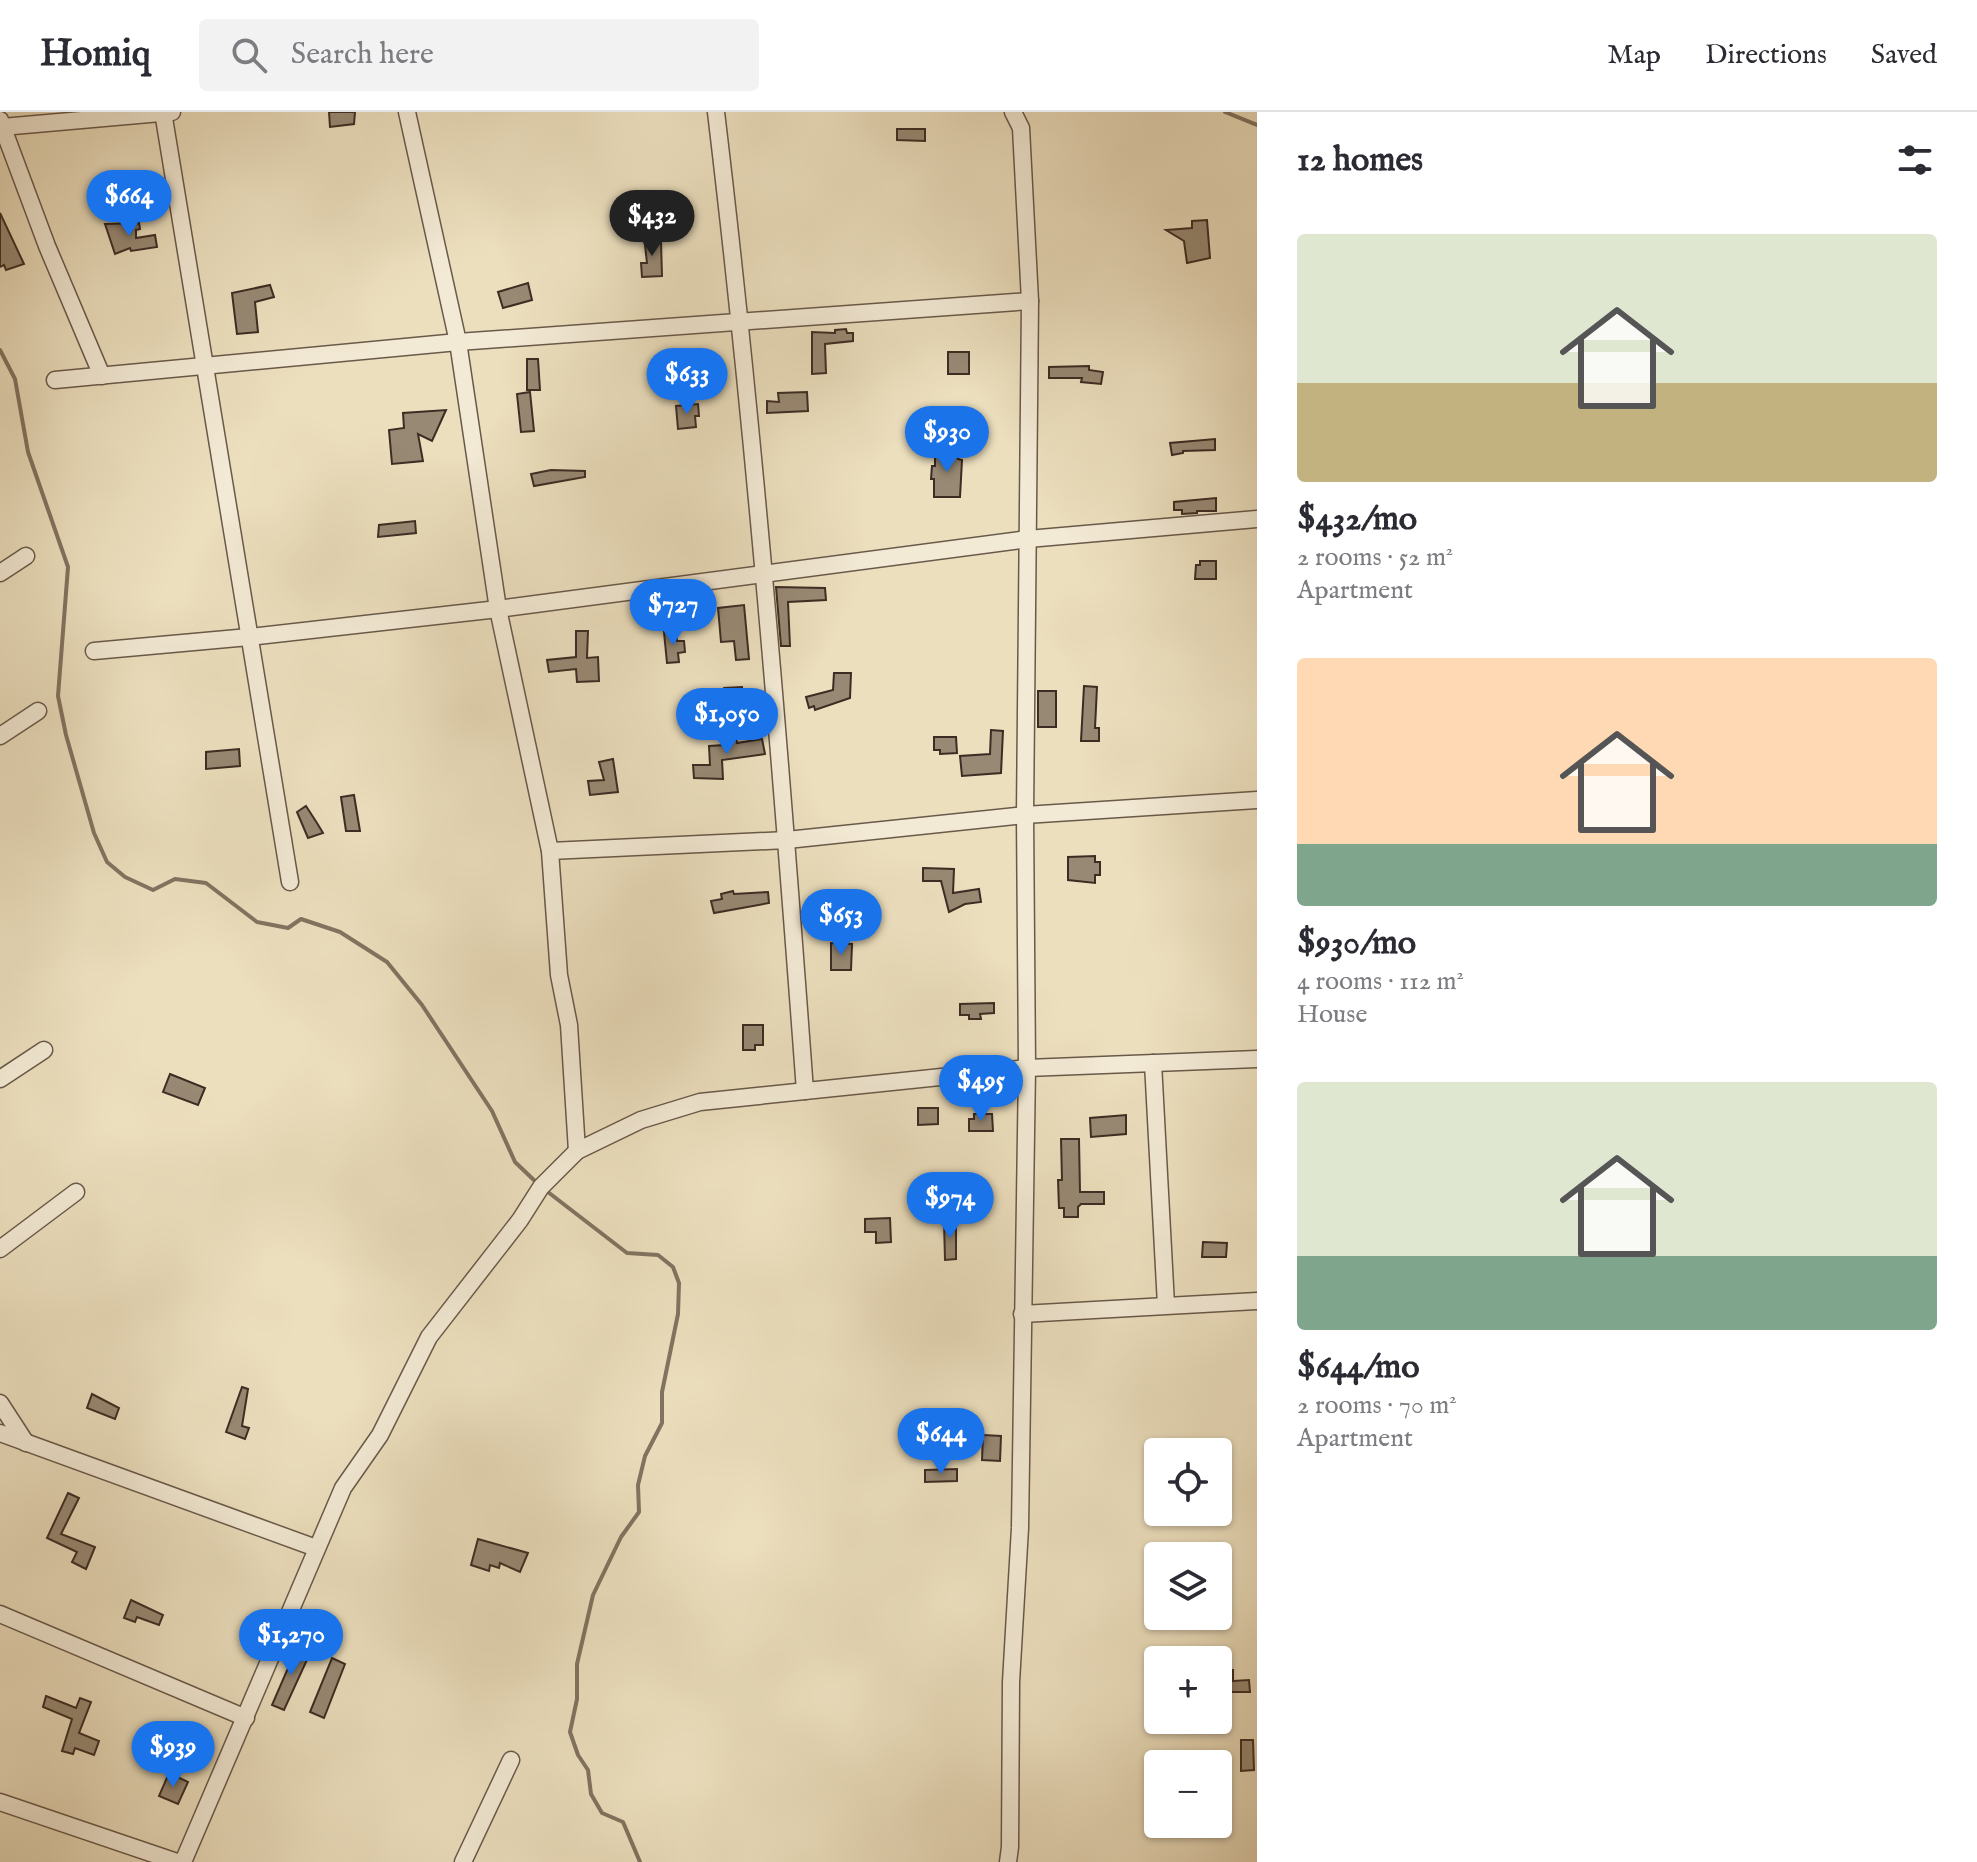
<!DOCTYPE html>
<html lang="en">
<head>
<meta charset="utf-8">
<style>
	:root { --surface:#fff; --page:#f2f2f3; --text:#2b2b33; --muted:#7c7c81; --line:#e1e1e2; --accent:#1a73e8 }
	body { margin:0; font-family:"IM FELL English",serif; background:var(--page); color:var(--text); height:100vh; display:flex; flex-direction:column; font-size:30px; white-space:nowrap }
	* { box-sizing:border-box; margin:0 }
	p { font-size:26px; color:var(--muted) }
	.icon { flex:none; width:44px; height:44px; fill:none; stroke:currentColor; stroke-width:2; stroke-linecap:round; stroke-linejoin:round }
	.map { position:relative; flex:1; overflow:hidden }
	.panel { display:flex; flex-direction:column; background:var(--surface); width:720px }
	.panel>* { flex:none }
	.fabs { position:absolute; left:1144px; top:1326px; display:grid; gap:16px }
	.fabs a { display:grid; place-items:center; width:88px; height:88px; border-radius:8px; background:var(--surface); box-shadow:0 2px 6px #0004; font-size:40px }
	.price { position:absolute; translate:-50% -68px; padding:0 18px; border-radius:28px; background:var(--accent); color:#fff; font-size:26px; line-height:52px; filter:drop-shadow(0 2px 4px #0008) }
	.price::after { content:''; position:absolute; left:50%; top:48px; width:24px; height:18px; margin-left:-12px; background:inherit; clip-path:polygon(0 0,100% 0,50% 100%) }
	.price.current { background:#222; color:#fff }
	ul { padding:0; list-style:none }
	li { display:grid; align-content:center; gap:16px; height:424px; padding:0 40px }
	li span { display:grid; place-items:center; height:248px; border-radius:8px; color:#555 }
	li>.icon { margin-inline-start:auto }
	span .icon { width:144px; height:144px; fill:#fffc; stroke-width:1 }
	li b { font-size:34px }
	h2 { display:flex; justify-content:space-between; align-items:center; height:96px; padding:0 40px; font-size:34px }
	header { display:flex; align-items:center; gap:48px; box-sizing:border-box; height:112px; padding:0 40px; background:var(--surface); border-bottom:2px solid var(--line) }
	header strong { font-size:38px }
	nav { display:flex; gap:44px; margin-inline-start:auto; font-size:28px }
	.search { width:560px; height:72px; background:var(--page); display:flex; align-items:center; gap:20px; box-sizing:border-box; padding:0 28px; border-radius:8px; color:var(--muted); font-size:30px }
	main { display:flex; flex:1; min-height:0 }
	.map>svg:first-child { display:block }
	.lines { fill:none; stroke-linecap:round; stroke-linejoin:round }
	.stream { stroke:#827360; stroke-width:4 }
	.building { fill:#988974; stroke:#3d2c23; stroke-width:2 }
	.minor-casing { stroke:#69594a; stroke-width:19 }
	.minor { stroke:#f3ead5; stroke-width:16 }
</style>
</head>
<body>
<header>
<strong>Homiq</strong>
<div class="search"><svg class="icon" aria-label="search" viewBox="0 0 24 24"><circle cx="10" cy="10" r="6"/><path d="M15 15l6 6"/></svg>Search here</div>
<nav><a>Map</a><a>Directions</a><a>Saved</a></nav>
</header>
<main>
<div class="map">
<svg width="1257" height="1750" viewBox="0 0 1257 1750">
	<rect width="100%" height="100%" fill="#ecdfbe"/>
	<filter id="stains"><feTurbulence type="fractalNoise" baseFrequency=".0025" numOctaves="4"/><feColorMatrix values="0 0 0 0 .2 0 0 0 0 .09 0 0 0 0 .02 0 0 0 .5 -.17"/></filter>
	<radialGradient id="worn" r=".72"><stop offset=".6" stop-color="#630" stop-opacity="0"/><stop offset="1" stop-color="#630" stop-opacity=".3"/></radialGradient>
	<g class="lines">
		<!-- stream -->
		<g class="stream">
			<path d="M1225,0l32,13"/>
			<path d="M0,238l15,29 13,73 40,115 -10,129 8,39 28,98 13,29 18,15 28,13 22,-11 31,4 51,39 31,6 13,-9 39,13 47,30 35,43 70,106 23,51 22,21"/>
			<path d="M544,1077l83,64 31,2 15,12 6,16 -1,31 -16,78v31l-17,33 -7,29 1,27 -18,25 -28,58 -16,69v35l-7,33 8,23 10,15 3,24 11,19 21,9 17,40"/>
		</g>
	</g>
	<!-- building -->
	<g class="building">
		<path d="M329,0h26l-1,12 -24,3z"/>
		<path d="M897,17h28v12l-28,-1z"/>
		<path d="M0,101l24,51 -18,6 -2,-5 -4,2z"/>
		<path d="M1207,108l3,38 -23,5 -3,-22 -18,-11 26,-2v-7z"/>
		<path d="M139,111l1,6 -4,1v8l19,-3 2,12 -26,4 -1,-3 -15,6 -10,-30z"/>
		<path d="M656,123l1,7h4l1,34 -20,1 -1,-14h6l-3,-27z"/>
		<path d="M528,171l4,17 -29,8 -5,-16z"/>
		<path d="M270,173l4,12 -19,5 3,30 -21,2 -5,-41z"/>
		<path d="M846,217l1,4h6v8l-28,3 1,29 -14,1v-42l23,1v-3z"/>
		<rect x="948" y="240" width="21" height="22"/>
		<path d="M527,247h11l2,31h-13z"/>
		<path d="M1089,254v4l14,2 -2,12 -20,-2 1,-4h-33v-11z"/>
		<path d="M530,280l4,39 -13,1 -4,-38z"/>
		<path d="M807,280l1,19 -41,2v-12l12,1 -1,-9z"/>
		<path d="M698,292l1,12h-4l1,11 -18,2 -2,-23z"/>
		<path d="M446,298l-14,31 -14,-7 5,27 -31,3 -3,-34 15,-2 -1,-15z"/>
		<path d="M1215,327v11l-32,1v2l-11,2 -2,-12z"/>
		<path d="M958,338v9l4,1 -2,37h-26v-18h-3l1,-13h3v-15z"/>
		<path d="M551,358l34,1v6l-51,9 -3,-12z"/>
		<path d="M1216,386v13h-19v2l-15,1v-4h-8v-8z"/>
		<path d="M415,409l1,12 -38,4 1,-12z"/>
		<path d="M1200,449h16v18h-21l1,-14h4z"/>
		<path d="M776,475l49,1 1,12 -38,2 2,44h-9z"/>
		<path d="M744,493l5,54 -13,1 -2,-19 -13,1 -3,-34z"/>
		<path d="M576,519h12l-1,27 11,-1 1,24 -22,1 -1,-13 -27,3 -2,-12 29,-3z"/>
		<path d="M676,519l1,10h7l1,11 -7,1 1,9 -12,1 -3,-31z"/>
		<path d="M834,561h17l-1,25 -35,12 -1,-4 -5,2 -3,-11 27,-7z"/>
		<path d="M1084,574l13,1 -2,41h4v13h-18z"/>
		<path d="M742,575l1,22 -42,1v-11h4v-3h15l4,-8z"/>
		<rect x="1038" y="579" width="18" height="36"/>
		<path d="M991,618l12,1 -2,42 -39,3 -2,-20 30,-2z"/>
		<path d="M724,625h12l1,6 25,-4 3,15 -43,6 1,19 -29,-1 -1,-13h17l-1,-19 15,-1z"/>
		<path d="M934,625h22l1,16 -17,1v-4h-6z"/>
		<path d="M239,637l1,17 -34,3v-17z"/>
		<path d="M613,647l5,33 -28,3 -2,-14 16,-1 -5,-18z"/>
		<path d="M354,683l6,36h-14l-5,-34z"/>
		<path d="M306,694l11,17 6,10 -15,5 -11,-26z"/>
		<path d="M1095,744v6h5v13h-5v8l-27,-3v-23z"/>
		<path d="M923,756l31,1 -1,24 26,-4 2,13 -16,2 -16,8 -8,-31h-18z"/>
		<path d="M733,779l1,3 34,-2 1,11 -55,10 -3,-12 11,-2 -1,-5z"/>
		<path d="M831,831l21,1 -1,26h-20z"/>
		<path d="M994,891v10l-14,1 1,5h-12v-4h-9v-11z"/>
		<path d="M743,913h20v20h-8v5h-12z"/>
		<path d="M170,962l35,14 -7,17 -35,-13z"/>
		<path d="M918,996h20v16l-20,1z"/>
		<path d="M974,1002h18l1,17h-24v-12h5z"/>
		<path d="M1126,1003v19l-35,3 -1,-19z"/>
		<path d="M1061,1027h18l1,53h24v12h-23l-3,3v10h-14v-9h-5l-1,-28h4z"/>
		<path d="M890,1106l1,24 -15,1v-11h-11v-13z"/>
		<path d="M944,1109h12v38l-11,1z"/>
		<path d="M1203,1130l24,1 -1,14h-24z"/>
		<path d="M242,1275l6,2 -6,37 7,2 -4,11 -19,-7z"/>
		<path d="M92,1282l27,14 -4,11 -28,-11z"/>
		<path d="M983,1323l18,1 -1,25 -18,-1z"/>
		<path d="M957,1357v12l-32,1v-12z"/>
		<path d="M68,1381l11,5 -18,36 34,13 -9,22 -14,-7 5,-10 -30,-14z"/>
		<path d="M478,1427l50,14 -8,19 -20,-9 -1,5 -9,-3 -1,6 -18,-6z"/>
		<path d="M131,1488l32,15 -4,10 -22,-8 -2,5 -11,-4z"/>
		<path d="M298,1533l13,6 -27,59 -12,-5z"/>
		<path d="M332,1546l13,6 -21,54 -14,-6z"/>
		<path d="M1221,1558h12v11l16,-1 1,12h-28z"/>
		<path d="M46,1584l30,12 4,-10 11,4 -12,31 20,8 -5,14 -19,-7 -2,6 -11,-3 10,-32 -29,-12z"/>
		<path d="M1241,1628h12l1,30 -13,1z"/>
		<path d="M169,1661l19,9 -10,22 -19,-8z"/>
	</g>
	<g class="lines">
		<defs>
			<g id="minor">
				<path d="M163,0l127,770"/>
				<path d="M407,0l51,230 40,267 52,242 9,124 10,50 8,126"/>
				<path d="M716,0c39,325 65,652 89,979"/>
				<path d="M0,8l47,126 55,130"/>
				<path d="M2,15l170,-15"/>
				<path d="M55,268l403,-38 572,-41"/>
				<path d="M0,461l26,-17"/>
				<path d="M94,539l155,-14 249,-28 530,-70 229,-20"/>
				<path d="M0,624l38,-25"/>
				<path d="M550,739l237,-11 238,-25 232,-15"/>
				<path d="M1153,951l13,242"/>
				<path d="M0,967l44,-29"/>
				<path d="M0,1137l76,-57"/>
				<path d="M1022,1202l235,-13"/>
				<path d="M0,1291l26,40"/>
				<path d="M0,1321l316,115"/>
				<path d="M0,1502l246,104"/>
				<path d="M0,1690l177,60"/>
				<path d="M183,1750l160,-374 37,-53 49,-98 91,-117 21,-33 36,-36 64,-31 59,-18 327,-34 230,-9"/>
				<path d="M463,1750l48,-102"/>
				<path d="M1008,1750l2,-15 1,-165 9,-154 7,-460 -2,-253 5,-514 -9,-173 -8,-16"/>
			</g>
		</defs>
		<!-- minor casing -->
		<use href="#minor" class="minor-casing"/>
		<!-- minor -->
		<use href="#minor" class="minor"/>
	</g>
	<rect width="100%" height="100%" filter="url(#stains)"/>
	<rect width="100%" height="100%" fill="url(#worn)"/>
</svg>
<div class="fabs">
<a><svg class="icon" aria-label="locate" viewBox="0 0 24 24"><circle cx="12" cy="12" r="6"/><path d="M12 2v4M12 18v4M2 12h4M18 12h4"/></svg></a>
<a><svg class="icon" aria-label="layers" viewBox="0 0 24 24"><path d="M12 4l9 5-9 5-9-5zM3 14l9 5 9-5"/></svg></a>
<a>+</a>
<a>−</a>
</div>
<b class="price" style="left:129px;top:126px">$664</b>
<b class="price current" style="left:652px;top:146px">$432</b>
<b class="price" style="left:687px;top:304px">$633</b>
<b class="price" style="left:947px;top:362px">$930</b>
<b class="price" style="left:673px;top:535px">$727</b>
<b class="price" style="left:727px;top:644px">$1,050</b>
<b class="price" style="left:841px;top:845px">$653</b>
<b class="price" style="left:981px;top:1011px">$495</b>
<b class="price" style="left:950px;top:1128px">$974</b>
<b class="price" style="left:941px;top:1364px">$644</b>
<b class="price" style="left:291px;top:1565px">$1,270</b>
<b class="price" style="left:173px;top:1677px">$939</b>
</div>
<section class="panel">
<h2>12 homes<svg class="icon" aria-label="filters" viewBox="0 0 24 24"><path d="M4 7h16M4 17h16"/><circle cx="9" cy="7" r="2"/><circle cx="15" cy="17" r="2"/></svg></h2>
<ul>
<li><span style="background:linear-gradient(#dfe7d0 60%,#c2b280 0)"><svg class="icon" aria-label="home" viewBox="0 0 24 24"><path d="M3 11l9-7 9 7M6 9v11h12V9"/></svg></span><div><b>$432/mo</b><p>2 rooms · 52 m²</p><p>Apartment</p></div></li>
<li><span style="background:linear-gradient(#ffd9b3 75%,#7fa58c 0)"><svg class="icon" aria-label="home" viewBox="0 0 24 24"><path d="M3 11l9-7 9 7M6 9v11h12V9"/></svg></span><div><b>$930/mo</b><p>4 rooms · 112 m²</p><p>House</p></div></li>
<li><span style="background:linear-gradient(#dfe7d0 70%,#7fa58c 0)"><svg class="icon" aria-label="home" viewBox="0 0 24 24"><path d="M3 11l9-7 9 7M6 9v11h12V9"/></svg></span><div><b>$644/mo</b><p>2 rooms · 70 m²</p><p>Apartment</p></div></li>
</ul>
</section>
</main>
</body>
</html>
